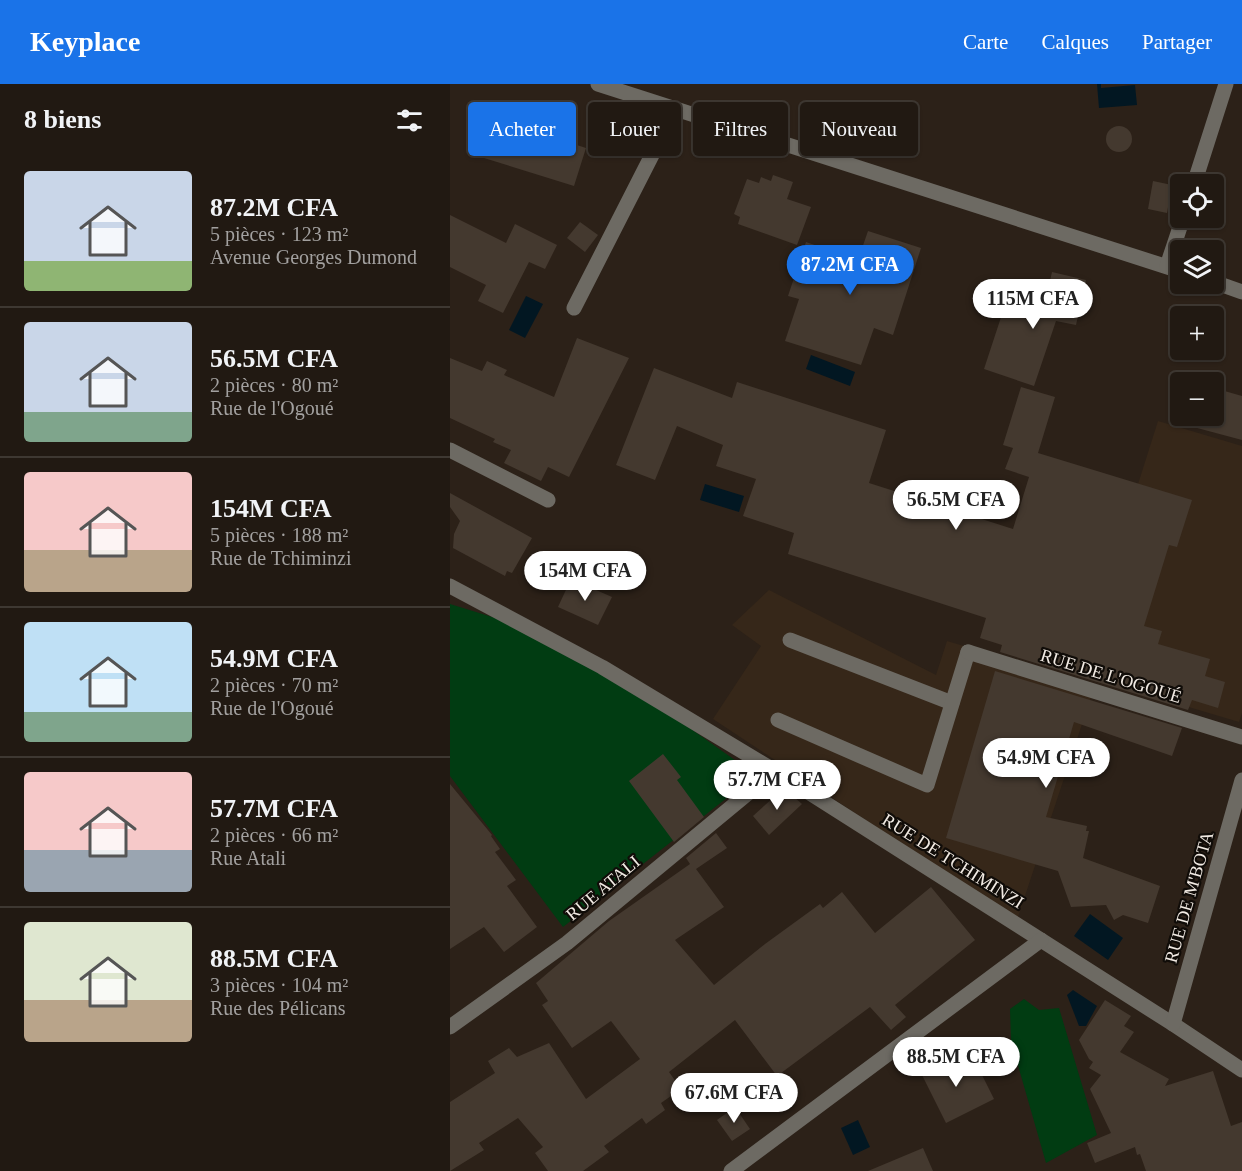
<!DOCTYPE html>
<html lang="fr">
<head>
<meta charset="utf-8">
<style>
	:root { --surface:#211912; --page:#29221b; --text:#f1f3f6; --muted:#a2a09f; --line:#3e3832; --accent:#1a73e8 }
	body { margin:0; font-family:Georgia,serif; background:var(--page); color:var(--text); height:100vh; display:flex; flex-direction:column; font-size:22px; white-space:nowrap }
	* { box-sizing:border-box; margin:0 }
	p { font-size:20px; color:var(--muted) }
	.icon { flex:none; width:33px; height:33px; fill:none; stroke:currentColor; stroke-width:2; stroke-linecap:round; stroke-linejoin:round }
	.map { position:relative; flex:1; overflow:hidden }
	.side { display:flex; flex-direction:column; background:var(--surface); width:450px }
	.side>* { flex:none }
	.banner { position:absolute; left:18px; top:18px; width:570px; height:54px; display:flex; gap:12px }
	.controls { position:absolute; left:720px; top:90px; display:grid; gap:12px }
	.controls a { display:grid; place-items:center; width:54px; height:54px; border-radius:6px; background:var(--surface); box-shadow:0 2px 4px #0004,0 0 0 2px var(--line); font-size:30px }
	.price { position:absolute; translate:-50% -51px; padding:0 14px; border-radius:21px; background:#fff; color:#222; font-size:20px; line-height:39px; filter:drop-shadow(0 2px 3px #0008) }
	.price::after { content:''; position:absolute; left:50%; top:36px; width:18px; height:14px; margin-left:-9px; background:inherit; clip-path:polygon(0 0,100% 0,50% 100%) }
	.price.on { background:var(--accent); color:#fff }
	ul { padding:0; list-style:none }
	li { display:flex; align-items:center; gap:18px; height:150px; padding:0 24px }
	li+li { border-top:2px solid var(--line) }
	li span { display:grid; place-items:center; flex:none; width:168px; height:120px; border-radius:6px; color:#555 }
	li>.icon { margin-inline-start:auto }
	span .icon { width:72px; height:72px; fill:#fffc; stroke-width:1 }
	li b { font-size:26px }
	h2 { display:flex; justify-content:space-between; align-items:center; height:72px; padding:0 24px; font-size:26px }
	.pill { padding:0 21px; border-radius:6px; background:var(--surface); box-shadow:0 2px 4px #0004,0 0 0 2px var(--line); font-size:21px; line-height:54px }
	.pill.on { background:var(--accent); color:#fff }
	header { display:flex; align-items:center; gap:36px; box-sizing:border-box; height:84px; padding:0 30px; background:var(--accent); color:#fff }
	header strong { font-size:28px }
	nav { display:flex; gap:33px; margin-inline-start:auto; font-size:21px }
	main { display:flex; flex:1; min-height:0 }
	.map>svg:first-child { display:block }
	.built { fill:#362719 }
	.green { fill:#013c12 }
	.water { fill:#021722 }
	.building { fill:#44392f }
	.lines { fill:none; stroke-linecap:round; stroke-linejoin:round }
	.lane { stroke:#6d6a63; stroke-width:15 }
	.street { stroke:#6d6a63; stroke-width:15 }
	.labels { text-anchor:middle; stroke-width:4.5; stroke-linejoin:round; paint-order:stroke }
	.street-label { font-size:18px; fill:#f1eae3; stroke:#100c08 }
</style>
</head>
<body>
<header>
<strong>Keyplace</strong>
<nav><a>Carte</a><a>Calques</a><a>Partager</a></nav>
</header>
<main>
<section class="side">
<h2>8 biens<svg class="icon" aria-label="filters" viewBox="0 0 24 24"><path d="M4 7h16M4 17h16"/><circle cx="9" cy="7" r="2"/><circle cx="15" cy="17" r="2"/></svg></h2>
<ul>
<li><span style="background:linear-gradient(#c9d6e8 75%,#8fb573 0)"><svg class="icon" aria-label="home" viewBox="0 0 24 24"><path d="M3 11l9-7 9 7M6 9v11h12V9"/></svg></span><div><b>87.2M CFA</b><p>5 pièces · 123 m²</p><p>Avenue Georges Dumond</p></div></li>
<li><span style="background:linear-gradient(#c9d6e8 75%,#7fa58c 0)"><svg class="icon" aria-label="home" viewBox="0 0 24 24"><path d="M3 11l9-7 9 7M6 9v11h12V9"/></svg></span><div><b>56.5M CFA</b><p>2 pièces · 80 m²</p><p>Rue de l'Ogoué</p></div></li>
<li><span style="background:linear-gradient(#f6c9c9 65%,#b9a48a 0)"><svg class="icon" aria-label="home" viewBox="0 0 24 24"><path d="M3 11l9-7 9 7M6 9v11h12V9"/></svg></span><div><b>154M CFA</b><p>5 pièces · 188 m²</p><p>Rue de Tchiminzi</p></div></li>
<li><span style="background:linear-gradient(#bfe0f5 75%,#7fa58c 0)"><svg class="icon" aria-label="home" viewBox="0 0 24 24"><path d="M3 11l9-7 9 7M6 9v11h12V9"/></svg></span><div><b>54.9M CFA</b><p>2 pièces · 70 m²</p><p>Rue de l'Ogoué</p></div></li>
<li><span style="background:linear-gradient(#f6c9c9 65%,#9aa5b1 0)"><svg class="icon" aria-label="home" viewBox="0 0 24 24"><path d="M3 11l9-7 9 7M6 9v11h12V9"/></svg></span><div><b>57.7M CFA</b><p>2 pièces · 66 m²</p><p>Rue Atali</p></div></li>
<li><span style="background:linear-gradient(#dfe7d0 65%,#b9a48a 0)"><svg class="icon" aria-label="home" viewBox="0 0 24 24"><path d="M3 11l9-7 9 7M6 9v11h12V9"/></svg></span><div><b>88.5M CFA</b><p>3 pièces · 104 m²</p><p>Rue des Pélicans</p></div></li>
</ul>
</section>
<div class="map">
<svg width="792" height="1087" viewBox="0 0 792 1087">
	<rect width="100%" height="100%" fill="#2c2118"/>
	<!-- built -->
	<g class="built">
		<path d="M708,337l84,25v267l-3,9 -161,-48z"/>
		<path d="M319,506l167,85 11,-34 148,44 -78,235 -304,-201 48,-73 -29,-21z"/>
	</g>
	<!-- green -->
	<g class="green">
		<path d="M0,520l87,27 116,71 103,73 -193,152 -113,-151z"/>
		<path d="M574,915l15,11 20,-2 38,127 -51,28 -35,-122 -1,-32z"/>
	</g>
	<!-- water -->
	<g class="water">
		<path d="M647,0h4v4l34,-3 2,20 -38,3z"/>
		<path d="M76,212l17,8 -18,34 -16,-8z"/>
		<path d="M361,271l44,17 -5,14 -44,-17z"/>
		<path d="M255,400l39,12 -5,16 -39,-12z"/>
		<path d="M640,830l33,24 -15,22 -34,-24z"/>
		<path d="M623,906l24,16 -11,20h-7l-12,-31z"/>
		<path d="M408,1036l12,27 -17,8 -12,-27z"/>
	</g>
	<!-- building -->
	<g class="building">
		<path d="M47,35l89,29 -12,38 -90,-28 2,-6 -14,-6 12,-26 11,5z"/>
		<circle cx="669" cy="55" r="13"/>
		<path d="M323,91l20,7 -6,17 24,8 -14,38 -59,-21 2,-7 -6,-3 13,-35 12,4 2,-6 10,4z"/>
		<path d="M703,97l19,4 -5,28 -19,-4z"/>
		<path d="M0,131l56,28 9,-19 42,21 -12,24 -16,-7 -26,51 -25,-12 8,-16 -36,-18z"/>
		<path d="M130,138l18,13 -13,17 -18,-14z"/>
		<path d="M418,147l53,17 -28,87 -19,-7 -13,37 -76,-24 14,-42 -11,-3 18,-54 52,18z"/>
		<path d="M602,188l34,8 -10,45 -20,-4 -22,65 -50,-17 23,-70 36,12z"/>
		<path d="M127,254l52,20 -60,119 -21,-10 -7,14 -37,-18 7,-13 -18,-8 2,-3 -45,-21v-60l32,13 5,-10 20,9 -3,5 50,22z"/>
		<path d="M204,284l78,30 5,-16 149,48 -17,53 144,46 16,-52 -24,-8 8,-21 -10,-3 18,-58 34,10 -17,56 154,47 -15,47 -8,-2 -25,81 18,5 -4,13 52,15 -5,17 20,6 -7,26 -26,-8 -4,10 -188,-58 2,-7 -22,-7 6,-20 -198,-64 6,-21 -51,-17 13,-37 -40,-13 7,-21 -46,-19 -22,54 -39,-15z"/>
		<path d="M764,304l28,8v44l-71,-19 9,-32v27h34z"/>
		<path d="M0,409l82,45 -20,35 -5,-2 -2,5 -52,-28 1,-14 6,-13 -10,-14z"/>
		<path d="M121,495l41,18 -14,28 -40,-18z"/>
		<path d="M545,587l187,57 -10,28 -98,-34 -28,95 41,9 -1,5h3l-6,27 77,28 -12,37 -25,-8 -9,5 -8,-15 -35,2 -13,-36 -112,-33z"/>
		<path d="M213,670l18,23 -4,3 27,37 -30,25 -45,-61z"/>
		<path d="M0,700l42,51 -1,1 9,13 -5,3 21,28 -9,6 30,41 -33,25 -20,-25 -34,22z"/>
		<path d="M334,704l18,16 -33,31 -16,-19z"/>
		<path d="M266,749l11,15 -31,21 28,38 -49,33 39,45 51,-41 55,-40 3,4 19,-16 33,41 56,-46 44,53 -80,65 11,12 -15,13 -21,-23 -93,69 -42,-56 -66,52 12,17 -20,14 4,7 -19,14 -4,-6 -38,28 5,6 -26,19h-35l-13,-18 8,-6 -25,-29 -39,25 5,7 -34,21v-69l45,-29 -7,-12 21,-13 8,9 32,-14 37,56 54,-40 -29,-38 -39,27 -30,-43 6,-4 -12,-18 73,-62 81,-57 -4,-6z"/>
		<path d="M655,916l26,16 -7,10 10,6 -14,20 49,27 -4,7 48,-15 18,55 11,-4v49h-96l-6,-17 -3,1 -2,-8 -40,16 -8,-20 24,-10 -21,-44 11,-14 -12,-7 4,-6 -4,-3 -10,-19z"/>
		<path d="M500,972l10,16 16,-9 18,36 -48,24 -27,-54z"/>
		<path d="M285,1023l15,22 -18,12 -15,-21z"/>
		<path d="M473,1064l10,23h-65z"/>
	</g>
	<g class="lines">
		<!-- lane -->
		<g class="lane">
			<path d="M340,556l162,63"/>
			<path d="M328,636l149,65 41,-133"/>
		</g>
		<!-- street -->
		<g class="street">
			<path d="M148,0l582,187"/>
			<path d="M744,100l32,-100"/>
			<path d="M717,182l16,-48"/>
			<path d="M764,198l28,10"/>
			<path d="M124,224l101,-198"/>
			<path d="M0,366l98,50"/>
			<path d="M0,502l152,81 173,104 398,253 69,46"/>
			<path d="M518,568l274,85"/>
			<path d="M723,940l69,-244"/>
			<path d="M0,943l117,-84 208,-172"/>
			<path d="M281,1087l310,-231"/>
		</g>
	</g>
	<g class="labels">
		<!-- street labels -->
		<g class="street-label">
			<text transform="translate(661 592) rotate(17)" y="6">RUE DE L'OGOUÉ</text>
			<text transform="translate(503 777) rotate(32)" y="6">RUE DE TCHIMINZI</text>
			<text transform="translate(153 804) rotate(-40)" y="6">RUE ATALI</text>
			<text transform="translate(739 813) rotate(-74)" y="6">RUE DE M'BOTA</text>
		</g>
	</g>
</svg>
<div class="controls">
<a><svg class="icon" aria-label="locate" viewBox="0 0 24 24"><circle cx="12" cy="12" r="6"/><path d="M12 2v4M12 18v4M2 12h4M18 12h4"/></svg></a>
<a><svg class="icon" aria-label="layers" viewBox="0 0 24 24"><path d="M12 4l9 5-9 5-9-5zM3 14l9 5 9-5"/></svg></a>
<a>+</a>
<a>−</a>
</div>
<b class="price on" style="left:400px;top:212px">87.2M CFA</b>
<b class="price" style="left:583px;top:246px">115M CFA</b>
<b class="price" style="left:506px;top:447px">56.5M CFA</b>
<b class="price" style="left:135px;top:518px">154M CFA</b>
<b class="price" style="left:596px;top:705px">54.9M CFA</b>
<b class="price" style="left:327px;top:727px">57.7M CFA</b>
<b class="price" style="left:506px;top:1004px">88.5M CFA</b>
<b class="price" style="left:284px;top:1040px">67.6M CFA</b>
<div class="banner">
<a class="pill on">Acheter</a>
<a class="pill">Louer</a>
<a class="pill">Filtres</a>
<a class="pill">Nouveau</a>
</div>
</div>
</main>
</body>
</html>
